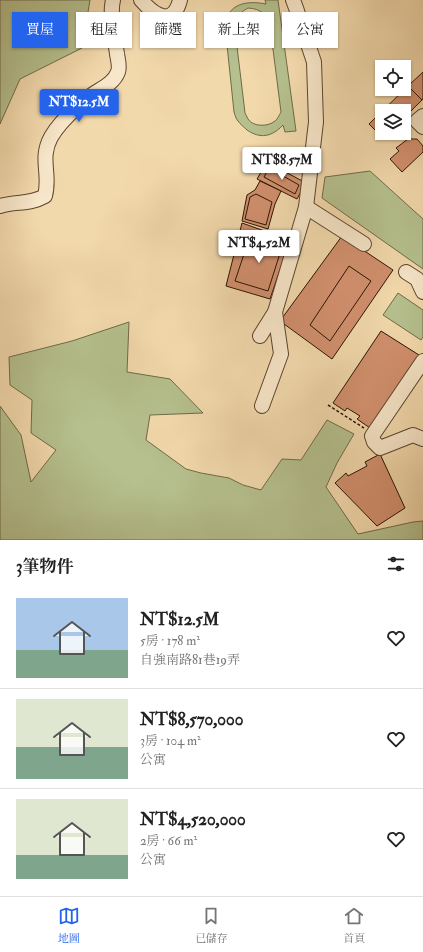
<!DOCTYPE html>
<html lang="zh-TW">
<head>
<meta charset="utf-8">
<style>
	:root { --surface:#fff; --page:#f2f2f2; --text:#222; --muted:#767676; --line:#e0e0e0; --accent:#2563eb }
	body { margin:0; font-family:"IM FELL Double Pica","Noto Serif TC",serif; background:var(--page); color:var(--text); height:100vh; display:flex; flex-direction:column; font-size:15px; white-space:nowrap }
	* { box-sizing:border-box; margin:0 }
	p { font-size:13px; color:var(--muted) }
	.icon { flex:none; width:22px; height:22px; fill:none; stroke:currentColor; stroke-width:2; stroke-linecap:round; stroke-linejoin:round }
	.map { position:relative; height:540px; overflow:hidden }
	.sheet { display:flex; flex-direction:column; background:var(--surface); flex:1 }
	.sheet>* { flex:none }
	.hud { position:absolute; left:12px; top:12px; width:399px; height:36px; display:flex; gap:8px }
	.controls { position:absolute; left:375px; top:60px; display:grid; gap:8px }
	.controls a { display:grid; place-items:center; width:36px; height:36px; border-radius:0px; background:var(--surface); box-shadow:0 1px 3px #0004; font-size:20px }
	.price { position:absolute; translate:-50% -34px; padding:0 9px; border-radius:4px; background:#fff; color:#222; font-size:13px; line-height:26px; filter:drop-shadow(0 1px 2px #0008) }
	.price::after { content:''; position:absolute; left:50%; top:24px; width:12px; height:9px; margin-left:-6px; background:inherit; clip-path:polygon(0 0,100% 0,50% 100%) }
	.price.active { background:var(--accent); color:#fff }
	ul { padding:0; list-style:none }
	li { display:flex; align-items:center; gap:12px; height:100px; padding:0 16px }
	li+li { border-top:1px solid var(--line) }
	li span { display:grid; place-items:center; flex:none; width:112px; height:80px; border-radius:0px; color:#555 }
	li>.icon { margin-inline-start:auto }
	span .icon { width:48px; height:48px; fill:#fffc; stroke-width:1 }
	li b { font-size:17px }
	h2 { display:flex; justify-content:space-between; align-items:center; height:48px; padding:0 16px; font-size:17px }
	.tag { padding:0 14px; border-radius:0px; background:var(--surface); box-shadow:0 1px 3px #0004; font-size:14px; line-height:36px }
	.tag.active { background:var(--accent); color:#fff }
	.dock { display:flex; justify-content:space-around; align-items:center; height:56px; border-top:1px solid var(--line); background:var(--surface); font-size:11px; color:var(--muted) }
	.dock a { display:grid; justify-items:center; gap:2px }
	.dock .active { color:var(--accent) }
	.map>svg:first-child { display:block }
	.green { fill:#b5c08e; stroke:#706a48; fill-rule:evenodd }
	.building { fill:#d2906e; stroke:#2b1303 }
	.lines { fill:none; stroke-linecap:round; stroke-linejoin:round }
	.minor-casing { stroke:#5d442d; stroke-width:16 }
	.path { stroke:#2b1303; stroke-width:1.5; stroke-dasharray:3 2; stroke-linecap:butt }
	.minor { stroke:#f7e6c9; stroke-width:14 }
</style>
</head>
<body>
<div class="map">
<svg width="423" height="540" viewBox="0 0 423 540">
	<rect width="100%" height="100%" fill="#f2d9ac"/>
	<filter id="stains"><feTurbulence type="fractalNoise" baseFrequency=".005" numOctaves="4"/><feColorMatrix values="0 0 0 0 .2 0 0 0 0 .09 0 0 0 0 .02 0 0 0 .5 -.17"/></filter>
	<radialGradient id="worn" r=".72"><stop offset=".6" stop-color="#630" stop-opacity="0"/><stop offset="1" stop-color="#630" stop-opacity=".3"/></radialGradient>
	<!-- green -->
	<g class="green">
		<path d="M0,0h90l-8,48 -62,31 -20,45z"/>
		<path d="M265,0h13l18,131 -11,1 -2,-7c-11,12 -23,14 -36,5 -3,-3 -7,-6 -9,-9 -2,-2 -3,-6 -4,-9l-9,-86c2,-22 21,-26 41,-22zM248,8c14,1 17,6 22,18l11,86c-2,3 -3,7 -6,9 -7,6 -22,6 -27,-2 -1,-2 -2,-4 -3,-6l-10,-83c2,-12 2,-16 13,-22z"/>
		<path d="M370,171l53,48v50l-101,-71 3,-21z"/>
		<path d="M398,293l25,17v27l-2,3 -38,-25z"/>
		<path d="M129,322l-2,50 43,7 33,34 -53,2 -4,25 40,29 15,4 28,5 14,7 18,5 21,-31 19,1 26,-40 27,14 -17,29 -11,24 32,47 55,-12 10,-1v19h-423v-134l21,29 10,47 25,-32 -25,-17 1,-33 -22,-15 -1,-28 63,-16z"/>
	</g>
	<!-- building -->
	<g class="building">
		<path d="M423,72v27l-1,1 -14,-14z"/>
		<path d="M408,86l14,14 -18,18v-7h-22v22h6l-5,5 -14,-14z"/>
		<path d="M408,139h9l6,7v6l-21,20 -12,-13 9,-8 -3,-3z"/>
		<path d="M267,162l39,21 -9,16 -40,-20z"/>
		<path d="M269,168l30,17 -4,9 -31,-17z"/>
		<path d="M260,181l21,10 -6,13 -7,25 -26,-8 5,-26 8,-5z"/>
		<path d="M256,194l16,8 -6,23 -21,-6 5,-22z"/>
		<path d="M242,223l48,17 -20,59 -44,-13z"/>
		<path d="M250,236l32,11 -14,44 -33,-10z"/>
		<path d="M342,236l51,34 -61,89 -52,-38z"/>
		<path d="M349,266l22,15 -41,60 -20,-16z"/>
		<path d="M381,331l38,24 -49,73 -13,-9 3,-3 -13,-8 -2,3 -12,-8z"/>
		<path d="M380,454l25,54 -28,18 -42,-43 11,-10 2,3 19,-10 -2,-4z"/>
	</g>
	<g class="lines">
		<defs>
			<g id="minor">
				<path d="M141,0c13,15 32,28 39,0"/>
				<path d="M423,116l-6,5 6,6"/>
				<path d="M0,206c16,-5 29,-1 45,-10 6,-22 -6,-37 6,-59 7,-12 16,-21 26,-30 4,-3 8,-7 12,-10 10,-8 24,-12 29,-25 2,-5 0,-12 -1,-18 -2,-16 -8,-38 -4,-54"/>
				<path d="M306,207l58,37"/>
				<path d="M406,272l11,7 6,13"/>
				<path d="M260,336l15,-24 31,-105 10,-85 -2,-60 -18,-54 -3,-8"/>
				<path d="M423,361l-51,75 2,6 6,6 33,-13 10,4"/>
				<path d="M262,406l19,-52 -6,-42"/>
			</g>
		</defs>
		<!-- minor casing -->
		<use href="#minor" class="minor-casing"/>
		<!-- path -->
		<path class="path" d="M328,405l36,23"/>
		<!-- minor -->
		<use href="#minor" class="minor"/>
	</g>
	<rect width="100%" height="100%" filter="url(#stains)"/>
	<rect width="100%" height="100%" fill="url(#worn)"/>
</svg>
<div class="controls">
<a><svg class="icon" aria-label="locate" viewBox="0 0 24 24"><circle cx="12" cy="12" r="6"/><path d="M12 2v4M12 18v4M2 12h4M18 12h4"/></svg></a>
<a><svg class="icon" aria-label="layers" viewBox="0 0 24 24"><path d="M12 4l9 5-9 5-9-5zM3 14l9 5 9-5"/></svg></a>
</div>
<b class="price active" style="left:79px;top:123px">NT$12.5M</b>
<b class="price" style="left:282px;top:181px">NT$8.57M</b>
<b class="price" style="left:259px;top:264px">NT$4.52M</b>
<div class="hud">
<a class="tag active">買屋</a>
<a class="tag">租屋</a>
<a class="tag">篩選</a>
<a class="tag">新上架</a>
<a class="tag">公寓</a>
</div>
</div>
<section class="sheet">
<h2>3筆物件<svg class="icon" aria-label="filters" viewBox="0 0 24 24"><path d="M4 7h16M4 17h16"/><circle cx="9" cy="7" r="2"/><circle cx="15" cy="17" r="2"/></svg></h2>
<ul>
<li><span style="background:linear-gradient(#a9c7e8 65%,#7fa58c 0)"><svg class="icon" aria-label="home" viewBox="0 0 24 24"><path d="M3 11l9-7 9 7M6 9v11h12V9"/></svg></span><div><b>NT$12.5M</b><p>5房 · 178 m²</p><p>自強南路81巷19弄</p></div><svg class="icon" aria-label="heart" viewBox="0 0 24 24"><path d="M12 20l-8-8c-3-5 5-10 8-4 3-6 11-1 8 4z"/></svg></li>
<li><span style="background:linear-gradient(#dfe7d0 60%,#7fa58c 0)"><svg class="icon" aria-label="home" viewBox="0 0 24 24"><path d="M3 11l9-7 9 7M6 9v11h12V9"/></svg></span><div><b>NT$8,570,000</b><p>3房 · 104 m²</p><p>公寓</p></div><svg class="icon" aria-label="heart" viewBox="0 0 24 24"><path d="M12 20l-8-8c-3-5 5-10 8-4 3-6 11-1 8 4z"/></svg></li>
<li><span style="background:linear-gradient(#dfe7d0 70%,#7fa58c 0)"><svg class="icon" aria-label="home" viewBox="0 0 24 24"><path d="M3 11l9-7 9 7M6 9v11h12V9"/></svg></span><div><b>NT$4,520,000</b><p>2房 · 66 m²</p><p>公寓</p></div><svg class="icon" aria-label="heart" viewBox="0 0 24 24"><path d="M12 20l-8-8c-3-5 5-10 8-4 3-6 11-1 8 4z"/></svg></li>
</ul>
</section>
<nav class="dock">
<a class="active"><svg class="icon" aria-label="map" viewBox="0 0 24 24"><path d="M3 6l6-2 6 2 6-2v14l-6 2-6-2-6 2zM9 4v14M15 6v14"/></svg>地圖</a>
<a><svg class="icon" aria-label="saved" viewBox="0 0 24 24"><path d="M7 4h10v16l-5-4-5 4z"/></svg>已儲存</a>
<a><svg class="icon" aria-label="home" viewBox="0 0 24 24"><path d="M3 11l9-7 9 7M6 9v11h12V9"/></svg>首頁</a>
</nav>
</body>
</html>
